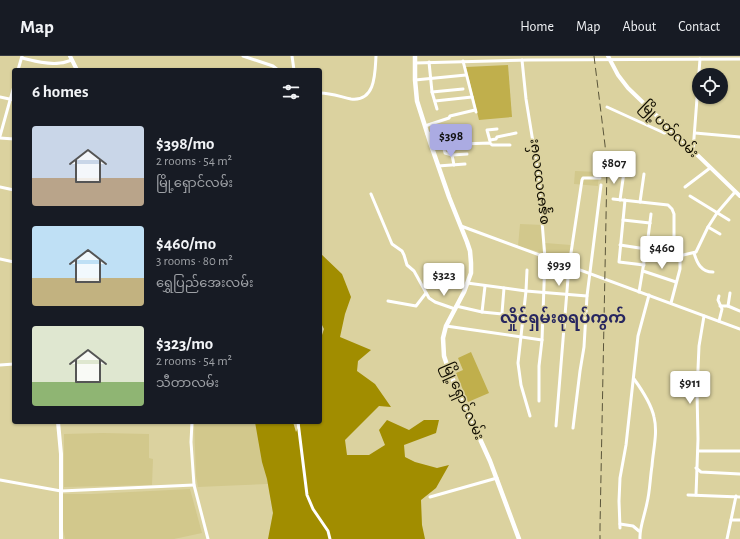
<!DOCTYPE html>
<html lang="en">
<head>
<meta charset="utf-8">
<style>
	:root { --surface:#171b24; --page:#242831; --text:#f1f3f6; --muted:#9ea1a6; --line:#363941; --accent:#ababe2 }
	body { margin:0; font-family:"Alegreya Sans","Noto Sans Myanmar",sans-serif; background:var(--page); color:var(--text); height:100vh; display:flex; flex-direction:column; font-size:15px; white-space:nowrap }
	* { box-sizing:border-box; margin:0 }
	p { font-size:13px; color:var(--muted) }
	.icon { flex:none; width:22px; height:22px; fill:none; stroke:currentColor; stroke-width:2; stroke-linecap:round; stroke-linejoin:round }
	.map { position:relative; flex:1; overflow:hidden }
	.sheet { position:absolute; left:12px; top:12px; width:310px; height:356px; display:flex; flex-direction:column; background:var(--surface); border-radius:4px; box-shadow:0 1px 3px #0004 }
	.sheet>* { flex:none }
	.buttons { position:absolute; left:692px; top:12px; display:grid; gap:8px }
	.buttons a { display:grid; place-items:center; width:36px; height:36px; border-radius:50%; background:var(--surface); box-shadow:0 1px 3px #0004; font-size:20px }
	.price { position:absolute; translate:-50% -34px; padding:0 9px; border-radius:4px; background:#fff; color:#222; font-size:13px; line-height:26px; filter:drop-shadow(0 1px 2px #0008) }
	.price::after { content:''; position:absolute; left:50%; top:24px; width:12px; height:9px; margin-left:-6px; background:inherit; clip-path:polygon(0 0,100% 0,50% 100%) }
	.price.on { background:var(--accent); color:#111 }
	ul { padding:0; list-style:none }
	li { display:flex; align-items:center; gap:12px; height:100px; padding:0 20px }
	li span { display:grid; place-items:center; flex:none; width:112px; height:80px; border-radius:4px; color:#555 }
	li>.icon { margin-inline-start:auto }
	span .icon { width:48px; height:48px; fill:#fffc; stroke-width:1 }
	li b { font-size:17px }
	h2 { display:flex; justify-content:space-between; align-items:center; height:48px; padding:0 20px; font-size:17px }
	header { display:flex; align-items:center; gap:24px; box-sizing:border-box; height:56px; padding:0 20px; background:var(--surface); border-bottom:1px solid var(--line) }
	header strong { font-size:19px }
	nav { display:flex; gap:22px; margin-inline-start:auto; font-size:14px }
	.map>svg:first-child { display:block }
	.built { fill:#d2c88c }
	.green { fill:#c0af4c }
	.forest { fill:#a18d00 }
	.lines { fill:none; stroke-linecap:round; stroke-linejoin:round }
	.minor { stroke:#fff; stroke-width:3 }
	.major { stroke:#fff; stroke-width:4 }
	.highway { stroke:#fff; stroke-width:4.5 }
	.rail { stroke:#5a553a; stroke-width:1; stroke-dasharray:8 4; stroke-linecap:butt }
	.labels { text-anchor:middle; stroke-width:3; stroke-linejoin:round; paint-order:stroke }
	.street-label { font-size:14px; fill:#100d00; stroke:#dbd29f }
	.quarter-label { font-size:16px; font-weight:bold; fill:#27265f; stroke:#dbd29f }
</style>
</head>
<body>
<header>
<strong>Map</strong>
<nav><a>Home</a><a>Map</a><a>About</a><a>Contact</a></nav>
</header>
<div class="map">
<svg width="740" height="483" viewBox="0 0 740 483">
	<rect width="100%" height="100%" fill="#dbd29f"/>
	<!-- built -->
	<g class="built">
		<path d="M575,115l24,1 -1,14 -24,-2z"/>
		<path d="M520,168l24,1 -1,28 -25,-7z"/>
		<path d="M545,187l26,2 -1,20 -25,-9z"/>
		<path d="M194,366h79l15,111 -19,1 4,-21 -5,-29 -70,3 -2,-11z"/>
		<path d="M103,377l46,1v24l4,1 -1,26 -88,2v-53z"/>
		<path d="M190,433l12,44 -28,6h-109l-2,-10v-35h28z"/>
	</g>
	<!-- green -->
	<g class="green">
		<path d="M508,9l4,52 -33,3 -13,-53z"/>
		<path d="M471,296l18,41 -21,9 -12,-29 7,-3 -5,-12z"/>
	</g>
	<!-- forest -->
	<path class="forest" d="M320,197l22,21 9,23 -6,17 -5,23 31,13 -13,11 -1,10 18,13 16,23 -12,-1 -34,34 2,15h22l16,-10 -6,-15 8,-10 22,10 15,-10h15l-3,13 -32,12 1,12 10,5 22,6 12,-3 -13,23 -15,12 1,25 3,14h-157l5,-26 -6,-34 -5,-17 -7,-40h38l3,10 5,-10h19v-88l2,1 2,-6 -4,-8z"/>
	<g class="lines">
		<!-- minor -->
		<g class="minor">
			<path d="M243,0l30,10 5,4"/>
			<path d="M292,0l2,14"/>
			<path d="M22,2c12,3 26,7 38,5 4,0 8,-2 12,-3"/>
			<path d="M522,4l4,39 12,74 7,85 -3,82 -3,26v35"/>
			<path d="M463,5l13,51"/>
			<path d="M429,6l3,30 5,17"/>
			<path d="M415,7l113,-3 212,-1"/>
			<path d="M18,14l4,-14"/>
			<path d="M415,24l51,-5"/>
			<path d="M432,36l31,-3"/>
			<path d="M320,37c11,0 21,4 31,6 25,3 24,-27 25,-43"/>
			<path d="M0,41l14,3"/>
			<path d="M435,45l37,-4"/>
			<path d="M607,51l55,25 2,1 8,-3"/>
			<path d="M425,70l24,-8 1,-2 25,-6"/>
			<path d="M695,77l45,4"/>
			<path d="M427,78l12,-3"/>
			<path d="M0,80l14,-50"/>
			<path d="M0,82l14,1"/>
			<path d="M490,84l6,-1 1,-2 19,-4"/>
			<path d="M490,85l-3,-11 10,-1"/>
			<path d="M431,89l59,-2 2,2h18"/>
			<path d="M443,89l2,8 7,2 15,-1"/>
			<path d="M693,95l7,-92"/>
			<path d="M452,99l2,10"/>
			<path d="M438,110l27,-2"/>
			<path d="M0,131l14,3"/>
			<path d="M685,131l25,-19"/>
			<path d="M371,138l21,50 10,7 2,4 3,10 7,6 15,27 6,4 20,7"/>
			<path d="M690,140l39,24"/>
			<path d="M613,143l55,6 4,4 2,5v24l6,24v7l-9,34"/>
			<path d="M620,144l4,-28"/>
			<path d="M625,144l-6,62 25,3"/>
			<path d="M640,146l4,-28"/>
			<path d="M623,164l27,3"/>
			<path d="M461,170c93,35 186,69 279,103"/>
			<path d="M708,171l12,7"/>
			<path d="M620,189l26,4"/>
			<path d="M694,197c3,10 7,19 19,19"/>
			<path d="M679,200l17,-4 12,-25 9,-14 18,-21"/>
			<path d="M0,203l14,3"/>
			<path d="M527,214l-1,21 -8,72 3,22 9,31"/>
			<path d="M643,215l33,11"/>
			<path d="M467,227l59,8 61,5"/>
			<path d="M639,236l9,-54 3,-24"/>
			<path d="M719,240l-1,4 4,9 -3,12"/>
			<path d="M388,245l28,5 10,-13"/>
			<path d="M456,250l26,6 41,4"/>
			<path d="M720,250h8l2,-13"/>
			<path d="M728,250l12,5"/>
			<path d="M482,256l3,-26"/>
			<path d="M502,257l2,-25"/>
			<path d="M446,270l96,14"/>
			<path d="M0,309l14,-1"/>
			<path d="M634,323c8,11 17,24 20,38 4,16 -1,33 -2,49 -2,12 -2,25 -5,37 -2,11 -8,26 -7,36"/>
			<path d="M192,366l-1,20 3,43 14,54"/>
			<path d="M298,366l9,73 6,14 15,22 2,8"/>
			<path d="M556,370l13,-160 13,-86 1,-2h17"/>
			<path d="M573,372l7,-57 4,-24 3,-51 14,-111"/>
			<path d="M698,395h42"/>
			<path d="M696,412l5,4 39,2"/>
			<path d="M0,424l61,11 133,-6"/>
			<path d="M688,439l52,2"/>
			<path d="M696,439l2,-56 -1,-47 2,-46 5,-30"/>
			<path d="M430,441l67,-19"/>
			<path d="M731,464h9"/>
			<path d="M620,468l13,2 6,5"/>
			<path d="M620,472l-1,-27 1,-23 6,-33 12,-109 11,-41"/>
			<path d="M727,483l9,-43"/>
		</g>
		<!-- major -->
		<g class="major">
			<path d="M70,0l7,14"/>
			<path d="M608,0l10,19 10,13 112,108"/>
			<path d="M58,366l3,32v85"/>
		</g>
		<!-- highway -->
		<path class="highway" d="M415,0v24l2,21 14,44 18,52 18,45 3,9 1,12v10l-7,19 -18,34 -3,12 1,18 5,15 41,90 29,78"/>
		<!-- rail -->
		<path class="rail" d="M594,0l11,89 2,22 -7,360v12"/>
	</g>
	<g class="labels">
		<!-- street labels -->
		<g class="street-label">
			<text transform="translate(670 73) rotate(44)" y="5">မြို့ပတ်လမ်း</text>
			<text transform="translate(538 126) rotate(-97)" y="5">စန္ဒမာလာလမ်း</text>
			<text transform="translate(464 345) rotate(66)" y="5">မြို့ရှောင်လမ်း</text>
		</g>
		<!-- quarter labels -->
		<g class="quarter-label">
			<text x="563" y="267">လှိုင်ရှမ်းစုရပ်ကွက်</text>
		</g>
	</g>
</svg>
<div class="buttons">
<a><svg class="icon" aria-label="locate" viewBox="0 0 24 24"><circle cx="12" cy="12" r="6"/><path d="M12 2v4M12 18v4M2 12h4M18 12h4"/></svg></a>
</div>
<b class="price on" style="left:451px;top:102px">$398</b>
<b class="price" style="left:614px;top:129px">$807</b>
<b class="price" style="left:662px;top:214px">$460</b>
<b class="price" style="left:559px;top:231px">$939</b>
<b class="price" style="left:444px;top:241px">$323</b>
<b class="price" style="left:690px;top:349px">$911</b>
<section class="sheet">
<h2>6 homes<svg class="icon" aria-label="filters" viewBox="0 0 24 24"><path d="M4 7h16M4 17h16"/><circle cx="9" cy="7" r="2"/><circle cx="15" cy="17" r="2"/></svg></h2>
<ul>
<li><span style="background:linear-gradient(#c9d6e8 65%,#b9a48a 0)"><svg class="icon" aria-label="home" viewBox="0 0 24 24"><path d="M3 11l9-7 9 7M6 9v11h12V9"/></svg></span><div><b>$398/mo</b><p>2 rooms · 54 m²</p><p>မြို့ရှောင်လမ်း</p></div></li>
<li><span style="background:linear-gradient(#bfe0f5 65%,#c2b280 0)"><svg class="icon" aria-label="home" viewBox="0 0 24 24"><path d="M3 11l9-7 9 7M6 9v11h12V9"/></svg></span><div><b>$460/mo</b><p>3 rooms · 80 m²</p><p>ရွှေပြည်အေးလမ်း</p></div></li>
<li><span style="background:linear-gradient(#dfe7d0 70%,#8fb573 0)"><svg class="icon" aria-label="home" viewBox="0 0 24 24"><path d="M3 11l9-7 9 7M6 9v11h12V9"/></svg></span><div><b>$323/mo</b><p>2 rooms · 54 m²</p><p>သီတာလမ်း</p></div></li>
</ul>
</section>
</div>
</body>
</html>
